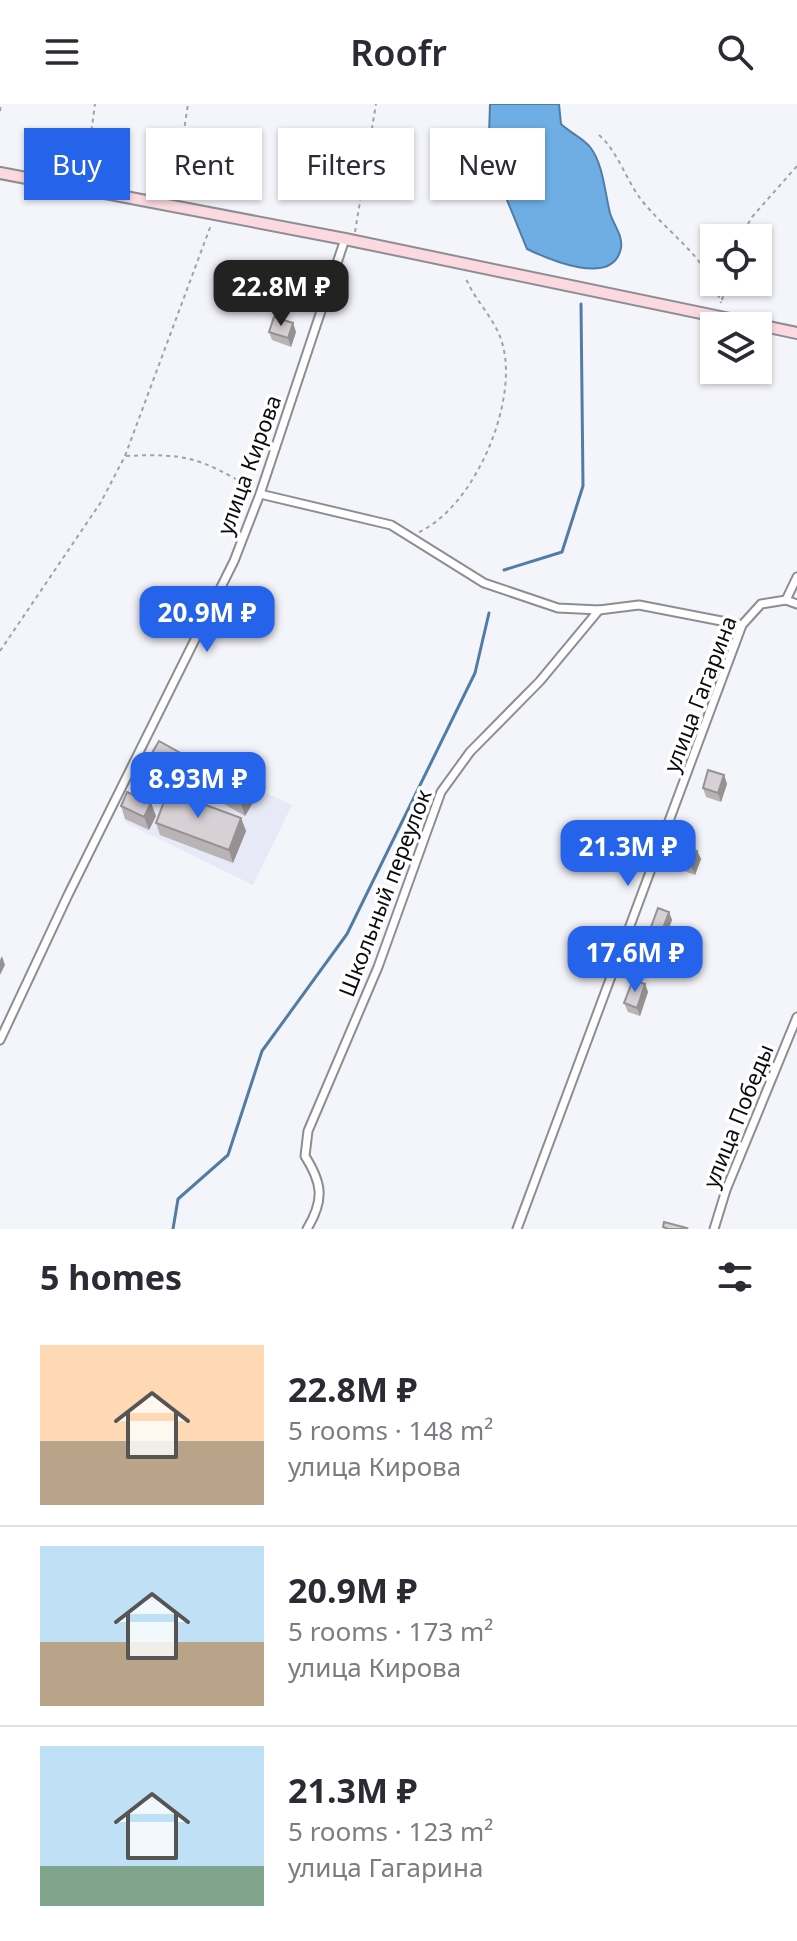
<!DOCTYPE html>
<html lang="en">
<head>
<meta charset="utf-8">
<style>
	:root { --surface:#fff; --page:#f7f7f7; --text:#2b2b33; --muted:#7c7c81; --line:#e1e1e2; --accent:#2563eb }
	body { margin:0; font-family:"Noto Sans",sans-serif; background:var(--page); color:var(--text); height:100vh; display:flex; flex-direction:column; font-size:30px; white-space:nowrap }
	* { box-sizing:border-box; margin:0 }
	p { font-size:26px; color:var(--muted) }
	.icon { flex:none; width:44px; height:44px; fill:none; stroke:currentColor; stroke-width:2; stroke-linecap:round; stroke-linejoin:round }
	.map { position:relative; height:1125px; overflow:hidden }
	.drawer { display:flex; flex-direction:column; background:var(--surface); flex:1 }
	.drawer>* { flex:none }
	.hud { position:absolute; left:24px; top:24px; width:750px; height:72px; display:flex; gap:16px }
	.tools { position:absolute; left:700px; top:120px; display:grid; gap:16px }
	.tools a { display:grid; place-items:center; width:72px; height:72px; border-radius:0px; background:var(--surface); box-shadow:0 2px 6px #0004; font-size:40px }
	.price { position:absolute; translate:-50% -68px; padding:0 18px; border-radius:16px; background:var(--accent); color:#fff; font-size:26px; line-height:52px; filter:drop-shadow(0 2px 4px #0008) }
	.price::after { content:''; position:absolute; left:50%; top:48px; width:24px; height:18px; margin-left:-12px; background:inherit; clip-path:polygon(0 0,100% 0,50% 100%) }
	.price.current { background:#222; color:#fff }
	ul { padding:0; list-style:none }
	li { display:flex; align-items:center; gap:24px; height:200px; padding:0 40px }
	li+li { border-top:2px solid var(--line) }
	li span { display:grid; place-items:center; flex:none; width:224px; height:160px; border-radius:0px; color:#555 }
	li>.icon { margin-inline-start:auto }
	span .icon { width:96px; height:96px; fill:#fffc; stroke-width:1 }
	li b { font-size:34px }
	h2 { display:flex; justify-content:space-between; align-items:center; height:96px; padding:0 40px; font-size:34px }
	.pill { padding:0 28px; border-radius:0px; background:var(--surface); box-shadow:0 2px 6px #0004; font-size:28px; line-height:72px }
	.pill.current { background:var(--accent); color:#fff }
	header { display:flex; justify-content:space-between; align-items:center; height:104px; padding:0 40px; background:var(--surface); font-size:36px; font-weight:600 }
	.map>svg:first-child { display:block }
	.built { fill:#e7e9f7 }
	.water { fill:#6eaee4; stroke:#517da4; stroke-width:2 }
	.lines { fill:none; stroke-linecap:round; stroke-linejoin:round }
	.stream { stroke:#517da4; stroke-width:3 }
	.street-casing { stroke:#8d8e94; stroke-width:11 }
	.secondary-casing { stroke:#8d8e94; stroke-width:14 }
	.path { stroke:#a1a1a6; stroke-width:2; stroke-dasharray:4 4; stroke-linecap:butt }
	.street { stroke:#fff; stroke-width:7 }
	.secondary { stroke:#fbd9df; stroke-width:10 }
	.wall { fill:#b9b3b6 }
	.shaded-wall { fill:#969294 }
	.building { fill:#d7d0d4; stroke:#969294; stroke-width:2 }
	.labels { text-anchor:middle; stroke-width:7; stroke-linejoin:round; paint-order:stroke }
	.street-label { font-size:22px; fill:#0c0c0e; stroke:#fff }
</style>
</head>
<body>
<header><svg class="icon" aria-label="menu" viewBox="0 0 24 24"><path d="M4 6h16M4 12h16M4 18h16"/></svg>Roofr<svg class="icon" aria-label="search" viewBox="0 0 24 24"><circle cx="10" cy="10" r="6"/><path d="M15 15l6 6"/></svg></header>
<div class="map">
<svg width="797" height="1125" viewBox="0 0 797 1125">
	<rect width="100%" height="100%" fill="#f4f4fb"/>
	<!-- built -->
	<path class="built" d="M162,639l130,62 -39,80 -129,-63z"/>
	<!-- water -->
	<path class="water" d="M490,0h69l2,20c8,8 22,14 29,23 13,16 15,46 20,66 3,11 13,22 11,35 -8,40 -73,11 -94,1l-22,-54 -17,-29z"/>
	<g class="lines">
		<!-- stream -->
		<g class="stream">
			<path d="M504,466l58,-18 21,-66 -2,-182"/>
			<path d="M173,1125l5,-30 50,-44 34,-104 85,-117 128,-261 14,-60"/>
		</g>
		<defs>
			<g id="street">
				<path d="M260,390l131,31 93,58 74,25 41,2 40,-5 103,20"/>
				<path d="M786,496l11,-23"/>
				<path d="M0,936l68,-145 166,-334 26,-67 85,-255"/>
				<path d="M307,1125c18,-30 15,-46 -2,-73l3,-25 70,-164 63,-175 29,-40 70,-71 59,-71"/>
				<path d="M517,1125l225,-604 19,-21 25,-4 11,4"/>
				<path d="M714,1125l12,-39 71,-173"/>
			</g>
			<path id="secondary" d="M0,69l345,66 452,94"/>
		</defs>
		<!-- street casing -->
		<use href="#street" class="street-casing"/>
		<!-- secondary casing -->
		<use href="#secondary" class="secondary-casing"/>
		<!-- path -->
		<g class="path">
			<path d="M0,7l1,-7"/>
			<path d="M599,31c20,18 27,46 44,67 29,35 64,55 78,101"/>
			<path d="M85,74l10,-74"/>
			<path d="M174,93l14,-93"/>
			<path d="M355,128l21,-128"/>
			<path d="M740,134l12,-21 45,-51"/>
			<path d="M722,196l5,-18"/>
			<path d="M126,352c59,-3 75,2 125,32"/>
			<path d="M419,428c55,-25 99,-128 84,-186 -7,-28 -29,-45 -38,-70"/>
			<path d="M0,547l101,-149 24,-46 86,-231"/>
		</g>
		<!-- street -->
		<use href="#street" class="street"/>
		<!-- secondary -->
		<use href="#secondary" class="secondary"/>
	</g>
	<!-- wall -->
	<g class="wall">
		<path d="M293,219l3,9 -5,15 -19,-7 -3,-8z"/>
		<path d="M152,649l68,22 33,6 5,13 -13,22 -88,-50z"/>
		<path d="M724,671l3,9 -6,18 -15,-5 -3,-9z"/>
		<path d="M151,699l5,13 -7,14 -24,-11 -4,-13z"/>
		<path d="M241,714l5,13 -13,32 -73,-28 -4,-12z"/>
		<path d="M697,747l4,8 -6,16 -14,-5 -3,-9z"/>
		<path d="M669,808l3,8 -7,19 -11,-3 -3,-9z"/>
		<path d="M645,880l3,8 -8,24 -12,-4 -4,-9z"/>
	</g>
	<!-- shaded-wall -->
	<g class="shaded-wall">
		<path d="M293,219l3,9 -5,15 -3,-9z"/>
		<path d="M724,671l3,9 -6,18 -3,-9z"/>
		<path d="M253,677l5,13 -13,22 -4,-13z"/>
		<path d="M151,699l5,13 -7,14 -5,-13z"/>
		<path d="M241,714l5,13 -13,32 -4,-13z"/>
		<path d="M697,747l4,8 -6,16 -4,-9z"/>
		<path d="M669,808l3,8 -7,19 -3,-8z"/>
		<path d="M2,852l3,9 -5,10v-15z"/>
		<path d="M645,880l3,8 -8,24 -3,-8z"/>
	</g>
	<!-- building -->
	<g class="building">
		<path d="M274,213l19,6 -5,15 -19,-6z"/>
		<path d="M159,637l61,34 6,-10 27,16 -12,22 -89,-50z"/>
		<path d="M708,666l16,5 -6,18 -15,-5z"/>
		<path d="M168,687l73,27 -12,32 -73,-27z"/>
		<path d="M127,688l24,11 -7,14 -23,-11z"/>
		<path d="M684,742l13,5 -6,15 -13,-5z"/>
		<path d="M658,804l11,4 -7,19 -11,-4z"/>
		<path d="M633,876l12,4 -8,24 -13,-5z"/>
		<path d="M664,1118l23,6 -1,1h-18l-5,-2z"/>
	</g>
	<g class="labels">
		<!-- street labels -->
		<g class="street-label">
			<text transform="translate(249 361) rotate(-70)" y="8">улица Кирова</text>
			<text transform="translate(700 590) rotate(-69)" y="8">улица Гагарина</text>
			<text transform="translate(385 789) rotate(-69)" y="8">Школьный переулок</text>
			<text transform="translate(738 1012) rotate(-68)" y="8">улица Победы</text>
		</g>
	</g>
</svg>
<div class="tools">
<a><svg class="icon" aria-label="locate" viewBox="0 0 24 24"><circle cx="12" cy="12" r="6"/><path d="M12 2v4M12 18v4M2 12h4M18 12h4"/></svg></a>
<a><svg class="icon" aria-label="layers" viewBox="0 0 24 24"><path d="M12 4l9 5-9 5-9-5zM3 14l9 5 9-5"/></svg></a>
</div>
<b class="price current" style="left:281px;top:224px">22.8M ₽</b>
<b class="price" style="left:207px;top:550px">20.9M ₽</b>
<b class="price" style="left:198px;top:716px">8.93M ₽</b>
<b class="price" style="left:628px;top:784px">21.3M ₽</b>
<b class="price" style="left:635px;top:890px">17.6M ₽</b>
<div class="hud">
<a class="pill current">Buy</a>
<a class="pill">Rent</a>
<a class="pill">Filters</a>
<a class="pill">New</a>
</div>
</div>
<section class="drawer">
<h2>5 homes<svg class="icon" aria-label="filters" viewBox="0 0 24 24"><path d="M4 7h16M4 17h16"/><circle cx="9" cy="7" r="2"/><circle cx="15" cy="17" r="2"/></svg></h2>
<ul>
<li><span style="background:linear-gradient(#ffd9b3 60%,#b9a48a 0)"><svg class="icon" aria-label="home" viewBox="0 0 24 24"><path d="M3 11l9-7 9 7M6 9v11h12V9"/></svg></span><div><b>22.8M ₽</b><p>5 rooms · 148 m²</p><p>улица Кирова</p></div></li>
<li><span style="background:linear-gradient(#bfe0f5 60%,#b9a48a 0)"><svg class="icon" aria-label="home" viewBox="0 0 24 24"><path d="M3 11l9-7 9 7M6 9v11h12V9"/></svg></span><div><b>20.9M ₽</b><p>5 rooms · 173 m²</p><p>улица Кирова</p></div></li>
<li><span style="background:linear-gradient(#bfe0f5 75%,#7fa58c 0)"><svg class="icon" aria-label="home" viewBox="0 0 24 24"><path d="M3 11l9-7 9 7M6 9v11h12V9"/></svg></span><div><b>21.3M ₽</b><p>5 rooms · 123 m²</p><p>улица Гагарина</p></div></li>
</ul>
</section>
</body>
</html>
